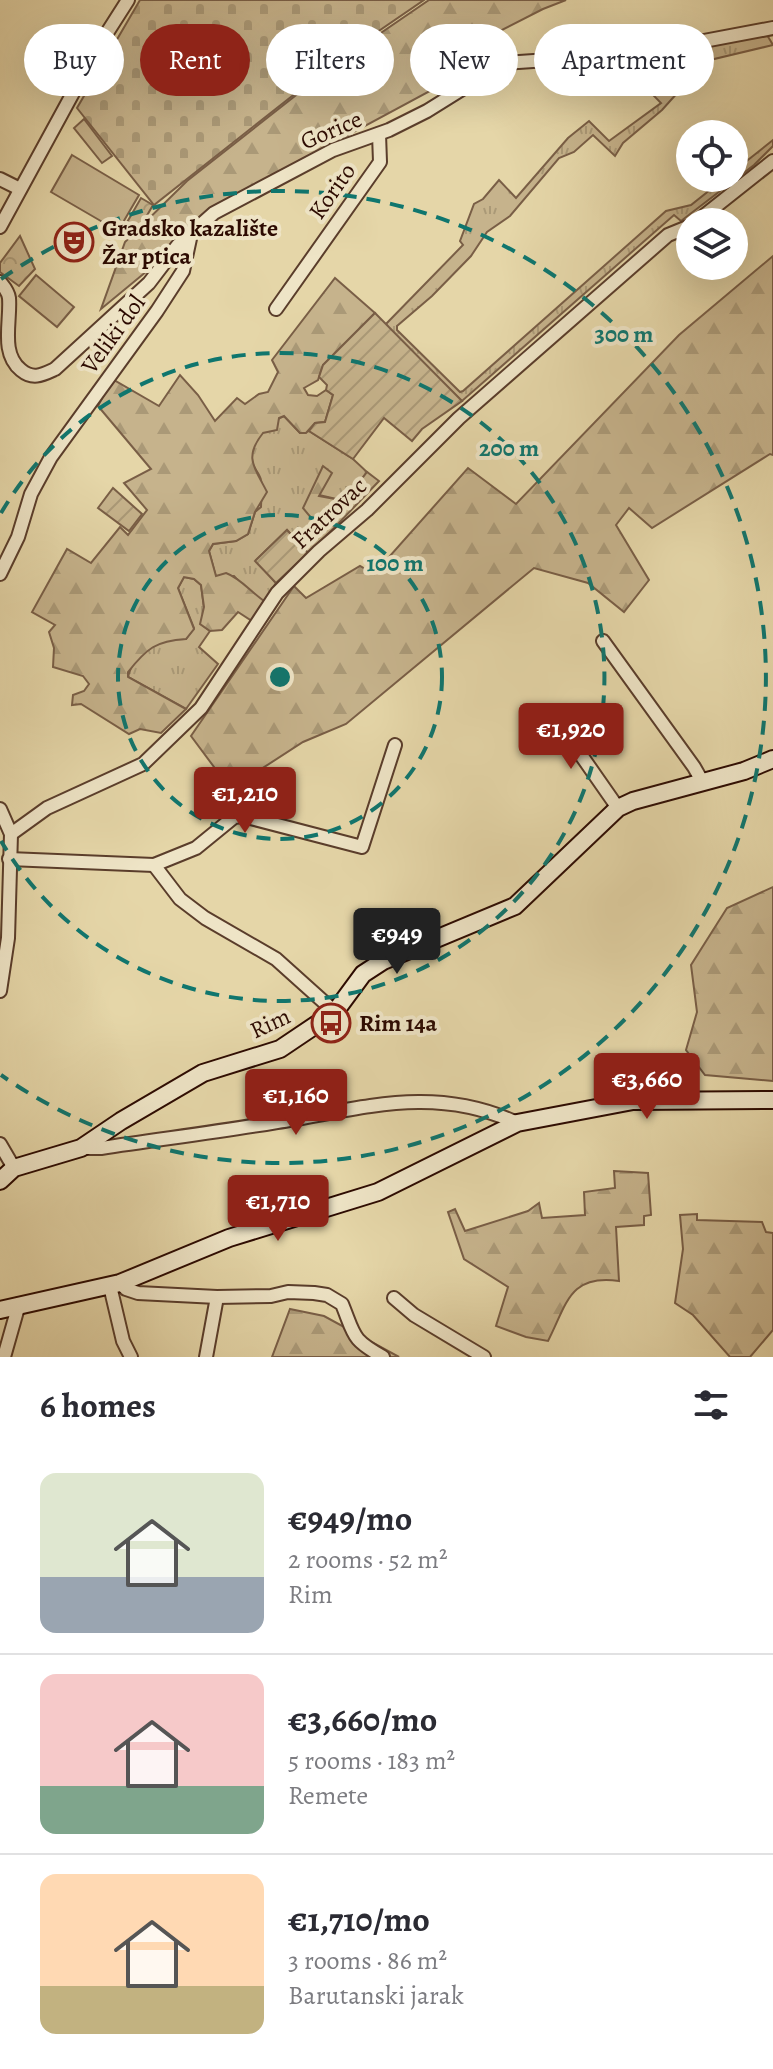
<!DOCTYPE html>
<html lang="en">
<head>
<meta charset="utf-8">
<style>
	:root { --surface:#fff; --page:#f2f2f3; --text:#2b2b33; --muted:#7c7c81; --line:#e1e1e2; --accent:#8f2418 }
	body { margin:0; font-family:Alegreya,serif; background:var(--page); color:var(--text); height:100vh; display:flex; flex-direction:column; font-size:30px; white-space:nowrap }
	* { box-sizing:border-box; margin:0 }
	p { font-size:26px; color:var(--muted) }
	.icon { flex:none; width:44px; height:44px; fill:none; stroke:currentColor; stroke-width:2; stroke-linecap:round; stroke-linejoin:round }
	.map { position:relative; height:1357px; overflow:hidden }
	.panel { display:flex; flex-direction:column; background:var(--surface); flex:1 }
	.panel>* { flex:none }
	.banner { position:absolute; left:24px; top:24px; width:726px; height:72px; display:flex; gap:16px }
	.buttons { position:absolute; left:676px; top:120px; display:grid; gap:16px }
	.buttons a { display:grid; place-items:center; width:72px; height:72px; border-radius:50%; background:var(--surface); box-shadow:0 8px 32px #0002; font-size:40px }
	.price { position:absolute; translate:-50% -68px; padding:0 18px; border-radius:8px; background:var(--accent); color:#fff; font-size:26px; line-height:52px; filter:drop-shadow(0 2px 4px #0008) }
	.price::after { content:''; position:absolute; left:50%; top:48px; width:24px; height:18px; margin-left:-12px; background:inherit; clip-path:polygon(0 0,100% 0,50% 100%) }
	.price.on { background:#222; color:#fff }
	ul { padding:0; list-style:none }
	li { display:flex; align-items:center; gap:24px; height:200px; padding:0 40px }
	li+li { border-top:2px solid var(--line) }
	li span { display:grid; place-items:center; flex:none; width:224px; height:160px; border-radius:16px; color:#555 }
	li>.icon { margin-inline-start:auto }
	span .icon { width:96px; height:96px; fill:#fffc; stroke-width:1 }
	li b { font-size:34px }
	h2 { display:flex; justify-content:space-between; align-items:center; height:96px; padding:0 40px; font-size:34px }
	.pill { padding:0 28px; border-radius:36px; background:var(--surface); box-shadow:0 8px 32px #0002; font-size:28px; line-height:72px }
	.pill.on { background:var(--accent); color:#fff }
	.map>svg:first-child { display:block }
	.grass { fill:url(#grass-tufts); stroke:#795e46; stroke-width:2 }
	.forest { fill:url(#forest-firs); stroke:#795e46; stroke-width:2 }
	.cemetery { fill:url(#cemetery-stones); stroke:#795e46; stroke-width:2 }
	.park { fill:url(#park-crowns); stroke:#795e46; stroke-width:2 }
	.garden { fill:url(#garden-furrows); stroke:#795e46; stroke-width:2 }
	.pitch { fill:#c6b38c; stroke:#795e46; stroke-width:2 }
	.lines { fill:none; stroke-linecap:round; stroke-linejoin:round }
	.street-casing { stroke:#5a3d2b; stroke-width:16 }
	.secondary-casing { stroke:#2c0a01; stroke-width:20 }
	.street { stroke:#eee4c6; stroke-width:12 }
	.secondary { stroke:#eee4c6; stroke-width:16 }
	.ring { fill:none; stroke:#0f766e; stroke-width:4; stroke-dasharray:14 10 }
	.labels { text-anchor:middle; stroke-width:8; stroke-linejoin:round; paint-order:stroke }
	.street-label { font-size:24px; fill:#2c0a01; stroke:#eee4c6 }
	.poi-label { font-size:24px; font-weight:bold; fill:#2c0a01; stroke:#eee4c6; text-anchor:start }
	.centre { fill:#0f766e; stroke:#eee4c6; stroke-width:4 }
	.ring-label { font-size:24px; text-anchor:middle; font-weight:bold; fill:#0f766e; stroke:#eee4c6; stroke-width:8; stroke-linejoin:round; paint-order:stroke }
</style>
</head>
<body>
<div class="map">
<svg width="773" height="1357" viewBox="0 0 773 1357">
	<defs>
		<pattern id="grass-tufts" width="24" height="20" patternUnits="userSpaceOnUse" patternTransform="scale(2)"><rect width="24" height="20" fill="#c6b38c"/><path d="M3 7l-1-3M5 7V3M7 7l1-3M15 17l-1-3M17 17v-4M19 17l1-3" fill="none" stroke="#a97"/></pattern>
		<pattern id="forest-firs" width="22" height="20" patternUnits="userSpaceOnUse" patternTransform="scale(2)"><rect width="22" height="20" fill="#c6b38c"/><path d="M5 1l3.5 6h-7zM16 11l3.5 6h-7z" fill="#a97"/></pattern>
		<pattern id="cemetery-stones" width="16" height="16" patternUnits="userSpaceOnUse" patternTransform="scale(2)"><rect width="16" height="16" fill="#c6b38c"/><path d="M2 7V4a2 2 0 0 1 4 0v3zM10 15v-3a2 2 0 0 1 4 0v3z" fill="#a97"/></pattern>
		<pattern id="park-crowns" width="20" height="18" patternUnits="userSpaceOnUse" patternTransform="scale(2)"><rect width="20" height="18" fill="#c6b38c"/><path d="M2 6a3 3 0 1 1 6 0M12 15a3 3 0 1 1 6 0" fill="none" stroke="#a97"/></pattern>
		<pattern id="garden-furrows" width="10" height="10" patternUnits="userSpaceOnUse" patternTransform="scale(2)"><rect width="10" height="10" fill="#c6b38c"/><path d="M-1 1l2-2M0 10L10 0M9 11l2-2" fill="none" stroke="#a97"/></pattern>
	</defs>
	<rect width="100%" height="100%" fill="#e5d6a8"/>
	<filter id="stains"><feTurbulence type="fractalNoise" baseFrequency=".0025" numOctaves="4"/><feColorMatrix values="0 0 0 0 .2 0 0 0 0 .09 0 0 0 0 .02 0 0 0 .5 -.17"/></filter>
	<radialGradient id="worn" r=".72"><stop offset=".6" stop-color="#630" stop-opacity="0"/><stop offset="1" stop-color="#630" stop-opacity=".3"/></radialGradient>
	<!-- grass -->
	<g class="grass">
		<path d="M767,35l6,10 -67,16 -44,49 -39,33 -8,13 -22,-21 -19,17 -15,6 -49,58 -23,16 -16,24 -39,40 -35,30v4l63,62 3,-1 203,-180 25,-6 34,-27h9v-7l39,-31v6l-19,19 -73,56 -7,-6 -212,186 -73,-72 -3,-5 77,-79 -3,-4 14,-37 9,-5 16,-19 17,18 52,-60 21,-17 20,20 52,-38 -39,-40z"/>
		<path d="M284,416l16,17 9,-2 44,28 14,13 -22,29 -26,-6 4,-28 -11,52 24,7 -28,27 -21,-23 -31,30 20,23 -12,18 -18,-12 -12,-13 -18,1 -7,-26 4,-7 23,-3 12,-7 7,-22 6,-5c0,-8 2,-20 0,-27 -2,-9 -11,-14 -10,-25 1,-15 20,-34 33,-39z"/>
		<path d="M184,577l10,2 7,6 3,23 -3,16 9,7 -11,16 19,17 -32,45 -58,-32c2,-14 23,-34 37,-37 7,-1 14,-1 21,-1l8,-11 -16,-40z"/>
	</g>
	<!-- forest -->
	<g class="forest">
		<path d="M429,0h137l-23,9 -53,27 -21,34 -225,121 -143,118 24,-67 62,-61 150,-118z"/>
		<path d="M773,256v199l-3,-1 -118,74 -23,-20 -13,17 33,55 -25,32 -36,-29 -54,-15 -188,156 -43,18 -48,31 -12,33 -52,-70 103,-150 12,12 54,-32 14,8 94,-106 48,36 163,-169z"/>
		<path d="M335,278l40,35 -52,52 -5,15 -14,8 4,7 9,1 9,-6 7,5 -8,27 -10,1 -9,10h-6l-16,-17 -5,2 -2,12 -14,3c-20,25 -8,35 4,59l-12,20 -7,22 -12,7 -23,3 -4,7 7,25 10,-3c14,5 25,19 38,28l-12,20 -14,-9 -16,18 -12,1 -10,-7 4,-17 -3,-22 -7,-6 -10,-2 -6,11 16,41 -8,10c-30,2 -39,9 -58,33v5l58,32 -25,24 -21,-4 -11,5 -48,-30 -9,1 1,-10 11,-4 5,-7 -6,-8 -30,-9 1,-19 -5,-16 6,-7 -23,-13 35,-63 24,14 29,-36 8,8 19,-25 -23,-27 27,-14 -53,-63 14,-27 47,27 21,-31 18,20 17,26 22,-23 8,6 14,-10 9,-2 10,-20 -6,-12z"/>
		<path d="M323,466l9,7 -13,23 26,5 22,-29 12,9 -43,45 -24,-7 -9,-11z"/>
		<path d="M773,887v194l-68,-6 -19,-25 11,-38 -6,-47 36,-57z"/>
		<path d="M614,1171l34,2 3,42 -7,1v9l-28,2 3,54c-50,-7 -52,23 -71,60l-22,-4 -30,-11 12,-39 -44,-28 -16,-47 7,-3 10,22 63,-20 11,-8 3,15 43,-3 -1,-23 31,-4z"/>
		<path d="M697,1214v6l65,2 4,10 7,1v97l-23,27h-20l-37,-42 -18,-12 8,-54 -3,-34z"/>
		<path d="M290,1309l34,7 75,41h-127z"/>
	</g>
	<!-- cemetery -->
	<path class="cemetery" d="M140,0h284l-76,52 -194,153 -77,-97z"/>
	<!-- park -->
	<g class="park">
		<path d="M141,198l12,7 -19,33 -12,-7z"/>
		<path d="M20,236l15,33 -16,17 -19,-14v-9z"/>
	</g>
	<!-- garden -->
	<g class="garden">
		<path d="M375,313l87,88 -40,28 -10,12 -28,-23 -31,41 -44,-28 6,-8 10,-1 8,-27 -7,-5 1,-5 -8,-8 4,-12z"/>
		<path d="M113,488l29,26 -13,17 -31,-23z"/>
		<path d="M287,530l21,23 -32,30 -21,-22z"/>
	</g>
	<!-- pitch -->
	<g class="pitch">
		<path d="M84,119l28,37 -10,7 -28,-35z"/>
		<path d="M72,155l67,40 -21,36 -67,-39z"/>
		<path d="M36,275l38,32 -17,20 -38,-31z"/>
	</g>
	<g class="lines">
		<defs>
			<g id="street">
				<path d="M0,179l20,10"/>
				<path d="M696,222l77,-61"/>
				<path d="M0,227l98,-180 30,-47"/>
				<path d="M0,282c4,5 8,9 9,16 2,24 -9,55 12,72 12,10 21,5 34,-1l94,-86 29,-38 36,-32 119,-63 56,-20 38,-19 77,-48 131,-9 138,-26"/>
				<path d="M276,309l104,-147 -1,-28"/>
				<path d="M0,574l18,-37 13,-43 20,-37 106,-146 26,-40 8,-37"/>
				<path d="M603,641l91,126 8,14"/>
				<path d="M547,718l34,37 37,53"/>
				<path d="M0,809l11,25 -3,104 -8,53"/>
				<path d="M11,834l36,-26 96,-44 58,-56 76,-115 42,-42 48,-41 92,-92 209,-183 22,-9"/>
				<path d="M9,859l145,6 42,-17 38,-31 9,-1 119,31 33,-102"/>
				<path d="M154,865l26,34 25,19 71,41 59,53"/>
				<path d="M0,1144l14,24"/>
				<path d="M81,1148h20c59,-9 118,-16 176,-26 85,-13 156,-38 240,1"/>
				<path d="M120,1283l6,6 12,4 79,4 54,-1 17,-4 26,1 13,2 15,9c13,32 9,35 41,53"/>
				<path d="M110,1286l13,55 8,16"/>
				<path d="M394,1298l20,17 70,42"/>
				<path d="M4,1357l15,-53"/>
				<path d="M206,1357l11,-60"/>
			</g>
			<g id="secondary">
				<path d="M0,1181l14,-13 67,-20 40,-27 82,-48 77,-24 55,-37 28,-38 20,-13 132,-55 103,-98 15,-7 111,-30 29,-12"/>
				<path d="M0,1310l120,-27 109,-45 149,-46 139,-69 116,-22 140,-1"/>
			</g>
		</defs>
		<!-- street casing -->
		<use href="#street" class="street-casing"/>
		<!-- secondary casing -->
		<use href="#secondary" class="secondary-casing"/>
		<!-- street -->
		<use href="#street" class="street"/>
		<!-- secondary -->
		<use href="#secondary" class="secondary"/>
	</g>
	<!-- distance rings -->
	<g class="ring">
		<circle cx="280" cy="677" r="162"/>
		<path d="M1 513A324 324 0 1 1 1 841"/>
		<path d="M1 279A486 486 0 1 1 1 1075"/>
	</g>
	<!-- icons -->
	<defs>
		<symbol id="theatre-ring" viewBox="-11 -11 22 22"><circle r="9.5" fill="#eee4c6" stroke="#8f2418" stroke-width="1.5"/><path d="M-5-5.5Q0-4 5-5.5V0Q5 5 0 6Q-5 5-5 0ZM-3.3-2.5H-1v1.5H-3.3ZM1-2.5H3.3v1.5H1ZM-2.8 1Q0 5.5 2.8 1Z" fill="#8f2418"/></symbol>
		<symbol id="bus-ring" viewBox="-11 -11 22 22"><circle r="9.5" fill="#eee4c6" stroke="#8f2418" stroke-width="1.5"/><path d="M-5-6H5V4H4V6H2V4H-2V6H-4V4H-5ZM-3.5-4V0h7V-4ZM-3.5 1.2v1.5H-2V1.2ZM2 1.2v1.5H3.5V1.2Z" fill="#8f2418"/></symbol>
	</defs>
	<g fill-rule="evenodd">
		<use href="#theatre-ring" x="52" y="220" width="44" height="44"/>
		<use href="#bus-ring" x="309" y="1001" width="44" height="44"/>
	</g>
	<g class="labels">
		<!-- street labels -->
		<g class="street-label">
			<text transform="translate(331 130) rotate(-23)" y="8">Gorice</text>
			<text transform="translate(332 191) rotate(-55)" y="8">Korito</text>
			<text transform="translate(113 334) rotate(-54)" y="8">Veliki dol</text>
			<text transform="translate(329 513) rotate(-43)" y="8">Fratrovac</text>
			<text transform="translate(270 1023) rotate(-25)" y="8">Rim</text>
		</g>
		<!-- poi labels -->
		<g class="poi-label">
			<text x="102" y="236">Gradsko kazalište<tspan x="102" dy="28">Žar ptica</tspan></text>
			<text x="359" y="1031">Rim 14a</text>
		</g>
	</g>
	<circle cx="280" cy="677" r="12" class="centre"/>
	<g class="ring-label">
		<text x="624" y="342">300 m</text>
		<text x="509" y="456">200 m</text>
		<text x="395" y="571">100 m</text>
	</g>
	<rect width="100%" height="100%" filter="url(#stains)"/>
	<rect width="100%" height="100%" fill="url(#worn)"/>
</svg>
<div class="buttons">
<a><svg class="icon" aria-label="locate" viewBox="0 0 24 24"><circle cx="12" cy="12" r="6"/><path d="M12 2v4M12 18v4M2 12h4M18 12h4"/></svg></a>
<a><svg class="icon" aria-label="layers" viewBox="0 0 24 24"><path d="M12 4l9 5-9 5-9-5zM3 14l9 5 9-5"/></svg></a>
</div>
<b class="price" style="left:571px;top:771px">€1,920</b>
<b class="price" style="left:245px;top:835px">€1,210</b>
<b class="price on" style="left:397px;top:976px">€949</b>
<b class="price" style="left:647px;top:1121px">€3,660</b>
<b class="price" style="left:296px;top:1137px">€1,160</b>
<b class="price" style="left:278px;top:1243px">€1,710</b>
<div class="banner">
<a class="pill">Buy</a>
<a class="pill on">Rent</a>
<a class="pill">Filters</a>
<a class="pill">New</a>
<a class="pill">Apartment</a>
</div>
</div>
<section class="panel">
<h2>6 homes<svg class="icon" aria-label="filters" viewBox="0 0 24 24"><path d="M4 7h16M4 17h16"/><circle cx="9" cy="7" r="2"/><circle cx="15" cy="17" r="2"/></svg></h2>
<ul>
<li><span style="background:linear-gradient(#dfe7d0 65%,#9aa5b1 0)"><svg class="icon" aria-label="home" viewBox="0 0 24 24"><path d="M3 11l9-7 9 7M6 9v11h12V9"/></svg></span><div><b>€949/mo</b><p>2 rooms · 52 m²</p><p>Rim</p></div></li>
<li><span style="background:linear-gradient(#f6c9c9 70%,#7fa58c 0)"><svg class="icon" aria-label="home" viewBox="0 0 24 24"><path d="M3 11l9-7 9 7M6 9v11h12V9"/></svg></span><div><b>€3,660/mo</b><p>5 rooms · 183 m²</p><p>Remete</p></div></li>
<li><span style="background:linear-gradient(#ffd9b3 70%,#c2b280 0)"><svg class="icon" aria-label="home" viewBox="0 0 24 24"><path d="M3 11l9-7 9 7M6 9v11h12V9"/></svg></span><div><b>€1,710/mo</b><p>3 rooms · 86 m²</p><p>Barutanski jarak</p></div></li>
</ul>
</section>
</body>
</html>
